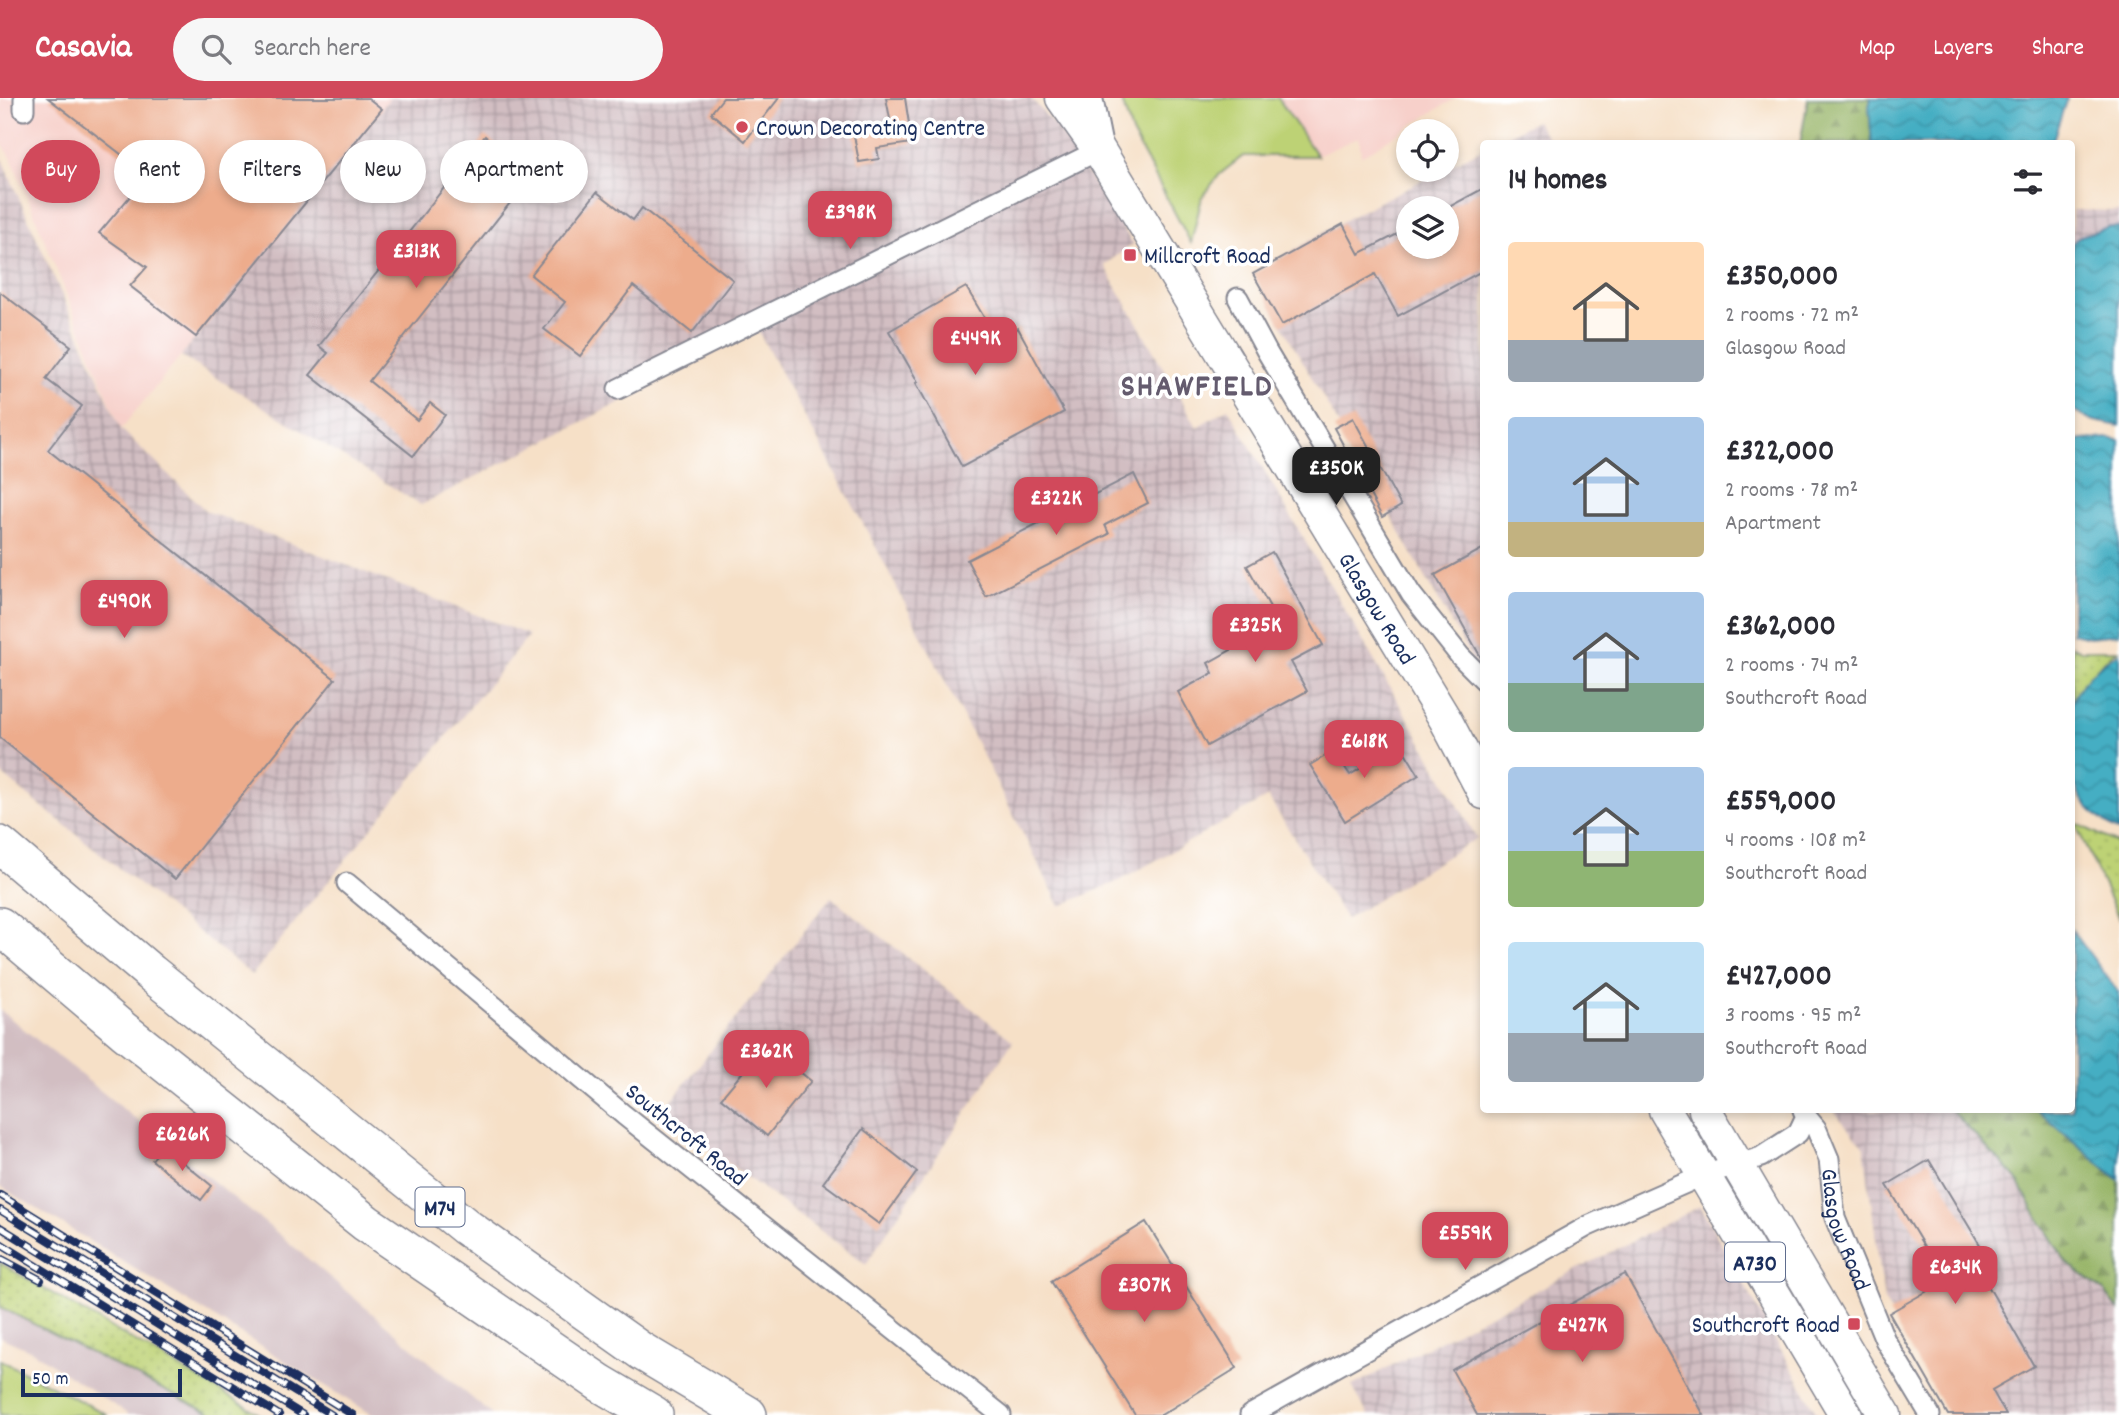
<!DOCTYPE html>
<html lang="en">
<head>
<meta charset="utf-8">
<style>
	:root { --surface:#fff; --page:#f7f7f7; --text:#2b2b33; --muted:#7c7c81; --accent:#d1495b }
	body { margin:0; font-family:Dekko,sans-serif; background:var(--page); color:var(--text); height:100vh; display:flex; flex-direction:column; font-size:26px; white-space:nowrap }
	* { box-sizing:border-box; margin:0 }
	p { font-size:23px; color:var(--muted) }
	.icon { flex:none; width:38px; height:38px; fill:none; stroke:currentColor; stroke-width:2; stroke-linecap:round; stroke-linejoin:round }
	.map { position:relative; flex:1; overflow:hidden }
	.details { position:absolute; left:1480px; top:42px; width:595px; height:973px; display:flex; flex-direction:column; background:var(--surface); border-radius:7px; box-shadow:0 4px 10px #0003 }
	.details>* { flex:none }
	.top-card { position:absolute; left:21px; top:42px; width:665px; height:63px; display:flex; gap:14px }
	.fabs { position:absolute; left:1396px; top:21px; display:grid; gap:14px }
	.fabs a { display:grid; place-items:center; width:63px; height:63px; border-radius:50%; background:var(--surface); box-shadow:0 4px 10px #0003; font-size:35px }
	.scale { position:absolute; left:21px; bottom:18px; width:161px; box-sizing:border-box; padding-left:7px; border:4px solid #1b2f5e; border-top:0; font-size:19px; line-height:24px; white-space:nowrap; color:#1b2f5e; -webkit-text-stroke:5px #fff; paint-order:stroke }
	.price { position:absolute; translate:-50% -60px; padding:0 16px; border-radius:14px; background:var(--accent); color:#fff; font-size:23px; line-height:46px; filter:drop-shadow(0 2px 4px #0008) }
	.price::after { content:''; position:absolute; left:50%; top:42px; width:21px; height:16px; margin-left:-10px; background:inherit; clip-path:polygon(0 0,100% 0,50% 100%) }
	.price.active { background:#222; color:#fff }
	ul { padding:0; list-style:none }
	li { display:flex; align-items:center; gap:21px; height:175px; padding:0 28px }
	li span { display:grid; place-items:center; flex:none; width:196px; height:140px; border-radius:7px; color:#555 }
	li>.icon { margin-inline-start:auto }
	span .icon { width:84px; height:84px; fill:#fffc; stroke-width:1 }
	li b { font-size:30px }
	h2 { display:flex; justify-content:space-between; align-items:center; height:84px; padding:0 28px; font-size:30px }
	.tag { padding:0 24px; border-radius:32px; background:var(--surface); box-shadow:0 4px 10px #0003; font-size:24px; line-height:63px }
	.tag.active { background:var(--accent); color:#fff }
	header { display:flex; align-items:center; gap:42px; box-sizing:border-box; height:98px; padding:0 35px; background:var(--accent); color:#fff }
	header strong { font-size:33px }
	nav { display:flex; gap:38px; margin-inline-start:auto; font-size:24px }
	.search { width:490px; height:63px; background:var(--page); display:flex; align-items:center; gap:18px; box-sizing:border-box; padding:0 24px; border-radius:38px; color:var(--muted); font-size:26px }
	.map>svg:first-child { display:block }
	.built { fill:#f7d0ca }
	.industrial { fill:url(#industrial-grid); fill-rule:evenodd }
	.railway { fill:#d2bec2 }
	.grass { fill:url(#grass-dots); stroke:#6c806a; stroke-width:2 }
	.forest { fill:url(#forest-firs); stroke:#587262; stroke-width:2 }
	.park { fill:#bdd275; stroke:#6c806a; stroke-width:2 }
	.water { fill:url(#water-waves); stroke:#306e90; stroke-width:2 }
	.building { fill:#edac8c }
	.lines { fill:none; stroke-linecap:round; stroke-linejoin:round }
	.street-casing { stroke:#888892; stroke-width:23 }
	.secondary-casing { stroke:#888892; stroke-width:32 }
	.primary-casing { stroke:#888892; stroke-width:35 }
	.highway-casing { stroke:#888892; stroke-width:40 }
	.street { stroke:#fff; stroke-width:19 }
	.secondary { stroke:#fff; stroke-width:28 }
	.primary { stroke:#fff; stroke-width:32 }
	.highway { stroke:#fff; stroke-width:37 }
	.rail-casing { stroke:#1b2f5e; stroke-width:8 }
	.rail { stroke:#fff; stroke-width:5; stroke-dasharray:16; stroke-linecap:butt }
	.poi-dot { fill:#d1495b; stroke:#fff; stroke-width:2.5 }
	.labels { text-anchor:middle; stroke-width:7; stroke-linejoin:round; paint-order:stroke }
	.shield { fill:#fff; stroke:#5f6d8e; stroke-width:2 }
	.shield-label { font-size:23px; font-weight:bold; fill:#1b2f5e }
	.poi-label { font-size:24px; fill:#1b2f5e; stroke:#fff; text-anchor:start }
	.street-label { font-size:24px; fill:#1b2f5e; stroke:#fff }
	.district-label { font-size:32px; font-weight:bold; letter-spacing:2px; fill:#645b6e; stroke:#fff }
</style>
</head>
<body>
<header>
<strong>Casavia</strong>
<div class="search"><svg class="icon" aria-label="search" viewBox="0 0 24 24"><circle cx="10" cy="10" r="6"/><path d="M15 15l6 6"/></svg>Search here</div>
<nav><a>Map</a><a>Layers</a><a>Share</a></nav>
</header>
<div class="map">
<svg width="2119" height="1317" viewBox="0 0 2119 1317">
	<defs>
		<pattern id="industrial-grid" width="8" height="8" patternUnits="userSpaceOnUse" patternTransform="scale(1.75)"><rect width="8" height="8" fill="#d2bec2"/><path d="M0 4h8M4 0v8" fill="none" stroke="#aa9ba1"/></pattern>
		<pattern id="grass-dots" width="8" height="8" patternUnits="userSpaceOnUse" patternTransform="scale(1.75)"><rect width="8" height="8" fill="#bdd275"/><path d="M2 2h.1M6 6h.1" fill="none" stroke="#a2b568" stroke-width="1.8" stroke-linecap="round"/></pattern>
		<pattern id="forest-firs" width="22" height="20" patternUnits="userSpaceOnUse" patternTransform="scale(1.75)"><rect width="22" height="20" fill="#96b466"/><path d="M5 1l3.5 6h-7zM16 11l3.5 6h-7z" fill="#7a9357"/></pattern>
		<pattern id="water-waves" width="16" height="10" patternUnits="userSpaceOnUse" patternTransform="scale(1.75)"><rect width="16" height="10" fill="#44aec3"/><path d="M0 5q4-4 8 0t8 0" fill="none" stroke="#388ea2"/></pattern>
	</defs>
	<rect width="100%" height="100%" fill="#fff"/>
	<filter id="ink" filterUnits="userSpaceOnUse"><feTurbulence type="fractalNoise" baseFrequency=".0143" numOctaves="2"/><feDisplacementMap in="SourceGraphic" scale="14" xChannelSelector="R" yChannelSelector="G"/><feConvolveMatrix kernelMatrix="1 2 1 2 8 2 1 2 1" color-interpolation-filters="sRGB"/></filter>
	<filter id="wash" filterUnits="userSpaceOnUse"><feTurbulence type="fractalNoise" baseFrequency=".00686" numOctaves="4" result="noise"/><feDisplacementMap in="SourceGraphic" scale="28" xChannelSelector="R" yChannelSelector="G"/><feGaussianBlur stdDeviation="1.57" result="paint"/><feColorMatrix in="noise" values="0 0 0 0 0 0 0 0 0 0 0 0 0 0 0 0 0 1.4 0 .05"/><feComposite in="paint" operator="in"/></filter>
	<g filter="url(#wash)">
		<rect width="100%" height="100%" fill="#f6e0c7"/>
		<!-- built -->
		<g class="built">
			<path d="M0,0h391l-270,331 -110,-272 -11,-17z"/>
			<path d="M1278,0h178l-95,58 -2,-19 -42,19z"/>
		</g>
		<!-- industrial -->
		<g class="industrial">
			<path d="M390,0h641l29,34 73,112 -29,21 93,162 31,-19 249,430 -131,81 -78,-122 -147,83 -61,26 -182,-355 -120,-220 -337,174 -240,-149z"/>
			<path d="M1536,23l15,22h-58z"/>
			<path d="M1484,50v532l-231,-406 104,-61 85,-43h5v-3zM1409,110h38v39h-38z"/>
			<path d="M0,57l121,274 85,82 323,124 -277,340 -252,-202z"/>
			<path d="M2072,112l47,1v209l-47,-157z"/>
			<path d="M831,799l182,144 -147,223 -205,-150z"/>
			<path d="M1833,1012h118l66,69 17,32 33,51 38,30 14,18v105h-166l-69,-115 -20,-153z"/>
			<path d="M1700,1108l118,209h-450l-16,-29z"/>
		</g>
		<!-- railway -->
		<g class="railway">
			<path d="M0,912l280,225 212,180h-119l-373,-229z"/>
			<path d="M0,1177l220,124 -8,16h-83l-97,-64 -32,-14z"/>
		</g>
		<!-- grass -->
		<g class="grass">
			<path d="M2072,548l9,4h37c-20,13 -40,39 -46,62z"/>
			<path d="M2075,725l44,21v75z"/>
			<path d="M0,1166v-1l261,152h-48l-213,-108z"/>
		</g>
		<!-- forest -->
		<g class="forest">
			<path d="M1808,0h63l-2,9 3,36 -72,1z"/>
			<path d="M1951,1012h86l82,70v130l-14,-18 -38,-29 -33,-52 -17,-32z"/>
		</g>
		<!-- park -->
		<g class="park">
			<path d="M1121,0h157l39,58h-74l-23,18 -18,23 -11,46 -59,-110z"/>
			<path d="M0,1262l108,55h-108z"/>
		</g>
		<!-- water -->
		<g class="water">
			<path d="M1871,0h196l-15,45 -180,1 -3,-37z"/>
			<path d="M2108,129h11v199l-29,-6 -18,-11v-166l9,-7z"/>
			<path d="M2108,340l11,2v194l-30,3 -17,-4v-192z"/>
			<path d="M2119,555v178c-60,-33 -47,-68 -47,-128 9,-23 26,-38 47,-50z"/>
			<path d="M2072,832l47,63v187l-82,-70h35z"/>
		</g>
		<g id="blocks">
			<!-- building -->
			<g class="building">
				<path d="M48,0h320l14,11 -186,228 -66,-51 17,-19 -48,-34 49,-58z"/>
				<path d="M723,0h56l-34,43 -34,-28z"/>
				<path d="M886,0h19l7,45 -35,5 2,11 -20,3 -6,-32 38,-6z"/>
				<path d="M485,38l48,38 -164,207 48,39 13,-17 15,12 -32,41 -103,-81 18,-22 -9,-7z"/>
				<path d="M1484,90v82l-86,46 -23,-42 -93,51 -29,-51 90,-50 16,30 50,-26v19h38v-39z"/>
				<path d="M597,94l36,28 9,-12 91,72 -41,53 -59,-47 -53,70 -36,-27 21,-27 -34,-27z"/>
				<path d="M966,189l31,52 21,-11 46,84 -102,55 -46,-84 2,-1 -29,-51z"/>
				<path d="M0,194l71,54 -25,33 36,27 -34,44 287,229 -160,200 -175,-141z"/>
				<path d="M1353,320l48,88 -19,11 -48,-89z"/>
				<path d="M1134,376l14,29 -43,22 4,9 -123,63 -19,-37z"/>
				<path d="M1484,450v115l-49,-88z"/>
				<path d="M1272,454l51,93 -32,17 16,29 -100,55 -29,-54 35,-19 -5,-10 71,-40 -32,-57z"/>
				<path d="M1400,646l19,31 -74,46 -35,-56 24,-14 16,24z"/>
				<path d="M766,946l45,37 -44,55 -46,-38z"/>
				<path d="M863,1031l54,43 -38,52 -56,-41z"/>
				<path d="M163,1048l49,40 -11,14 -49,-40z"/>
				<path d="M1929,1062l53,88 -11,8 63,110 -42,24 14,25h-58l-59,-102 56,-32 -58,-96z"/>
				<path d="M1146,1124l91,146 -76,47h-26l-84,-134z"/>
				<path d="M1625,1176l79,141h-227l-25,-45z"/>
			</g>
		</g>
	</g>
	<g filter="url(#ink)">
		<use href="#blocks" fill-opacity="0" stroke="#888892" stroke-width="2"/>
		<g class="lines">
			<defs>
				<g id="street">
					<path d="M24,0v12"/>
					<path d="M1238,200l29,54 144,242 49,62 24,24"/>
					<path d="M618,291l481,-239"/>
					<path d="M347,785l277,232 377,300"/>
					<path id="s1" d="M1806,1018l10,12 13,31 6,59 50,122 45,75"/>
					<path d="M1250,1317l338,-189 116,-51 57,-18 37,-24 8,-17 -3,-6"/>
				</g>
				<path id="secondary" d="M1088,0l10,49"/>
				<g id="primary">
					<path id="s2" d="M1062,0l37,52 346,569 39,74"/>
					<path d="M1665,1012l181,305"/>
					<path d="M1705,1012l180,305"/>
				</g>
				<g id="highway">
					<path d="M0,747l151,128 315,254 175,124 107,64"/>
					<path d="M0,828l124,105 242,192 234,160 54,32"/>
				</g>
			</defs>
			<!-- street casing -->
			<use href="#street" class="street-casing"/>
			<!-- secondary casing -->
			<use href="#secondary" class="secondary-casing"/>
			<!-- primary casing -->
			<use href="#primary" class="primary-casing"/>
			<!-- highway casing -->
			<use href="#highway" class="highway-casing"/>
			<!-- street -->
			<use href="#street" class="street"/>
			<!-- secondary -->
			<use href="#secondary" class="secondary"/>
			<!-- primary -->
			<use href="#primary" class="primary"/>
			<!-- highway -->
			<use href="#highway" class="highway"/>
			<defs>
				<g id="rail">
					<path d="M0,1097l353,220"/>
					<path d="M0,1112l332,205"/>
					<path d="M0,1129l303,188"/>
					<path d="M0,1145l279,172"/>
					<path d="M0,1160l41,22"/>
				</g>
			</defs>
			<!-- rail casing -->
			<use href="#rail" class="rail-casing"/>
			<!-- rail -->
			<use href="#rail" class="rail"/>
		</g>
	</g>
	<!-- markers -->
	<g class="poi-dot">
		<circle cx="742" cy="29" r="7"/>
		<rect x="1123" y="150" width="14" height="14" rx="3.5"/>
		<rect x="1847" y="1219" width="14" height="14" rx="3.5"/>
	</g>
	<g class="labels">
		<!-- shield labels -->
		<g class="shield">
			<rect x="415.5" y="1089.5" width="49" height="39" rx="5"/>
			<rect x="1725" y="1144.5" width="60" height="39" rx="5"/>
		</g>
		<g class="shield-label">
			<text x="440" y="1117">M74</text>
			<text x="1755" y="1172">A730</text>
		</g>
		<!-- poi labels -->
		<g class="poi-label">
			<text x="756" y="37">Crown Decorating Centre</text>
			<text x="1144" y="165">Millcroft Road</text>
			<text x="1840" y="1234" text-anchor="end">Southcroft Road</text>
		</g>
		<!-- street labels -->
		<g class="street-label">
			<text dy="8" stroke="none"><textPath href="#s2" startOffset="600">Glasgow Road</textPath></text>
			<text transform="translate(687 1036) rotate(39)" y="8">Southcroft Road</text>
			<text dy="8" stroke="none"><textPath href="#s1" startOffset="122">Glasgow Road</textPath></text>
		</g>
		<!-- district labels -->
		<g class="district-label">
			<text x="1197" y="297">SHAWFIELD</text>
		</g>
	</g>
</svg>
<div class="fabs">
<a><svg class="icon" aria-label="locate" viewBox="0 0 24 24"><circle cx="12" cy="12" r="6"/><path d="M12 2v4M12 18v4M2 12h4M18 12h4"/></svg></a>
<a><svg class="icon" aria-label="layers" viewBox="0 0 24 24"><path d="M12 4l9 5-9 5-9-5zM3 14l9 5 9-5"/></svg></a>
</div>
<div class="scale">50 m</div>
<b class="price" style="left:850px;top:153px">£398K</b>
<b class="price" style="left:416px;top:192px">£313K</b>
<b class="price" style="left:975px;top:279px">£449K</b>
<b class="price active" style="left:1336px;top:409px">£350K</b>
<b class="price" style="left:1056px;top:439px">£322K</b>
<b class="price" style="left:124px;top:542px">£490K</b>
<b class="price" style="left:1255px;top:566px">£325K</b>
<b class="price" style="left:1364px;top:682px">£618K</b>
<b class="price" style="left:766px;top:992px">£362K</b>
<b class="price" style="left:182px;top:1075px">£626K</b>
<b class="price" style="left:1465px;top:1174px">£559K</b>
<b class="price" style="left:1955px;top:1208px">£634K</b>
<b class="price" style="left:1144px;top:1226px">£307K</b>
<b class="price" style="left:1582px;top:1266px">£427K</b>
<div class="top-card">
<a class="tag active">Buy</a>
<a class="tag">Rent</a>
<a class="tag">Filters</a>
<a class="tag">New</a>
<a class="tag">Apartment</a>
</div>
<section class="details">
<h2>14 homes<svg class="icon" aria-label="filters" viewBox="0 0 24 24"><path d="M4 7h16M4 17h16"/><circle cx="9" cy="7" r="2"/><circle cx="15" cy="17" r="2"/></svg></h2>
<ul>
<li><span style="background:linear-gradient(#ffd9b3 70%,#9aa5b1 0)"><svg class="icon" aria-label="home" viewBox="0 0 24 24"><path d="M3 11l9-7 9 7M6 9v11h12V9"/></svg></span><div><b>£350,000</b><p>2 rooms · 72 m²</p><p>Glasgow Road</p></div></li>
<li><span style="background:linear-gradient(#a9c7e8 75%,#c2b280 0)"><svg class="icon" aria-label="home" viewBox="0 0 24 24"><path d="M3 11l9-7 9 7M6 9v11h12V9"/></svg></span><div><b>£322,000</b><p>2 rooms · 78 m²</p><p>Apartment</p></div></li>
<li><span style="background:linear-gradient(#a9c7e8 65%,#7fa58c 0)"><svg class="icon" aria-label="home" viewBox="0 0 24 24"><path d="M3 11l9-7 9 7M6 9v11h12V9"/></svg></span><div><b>£362,000</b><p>2 rooms · 74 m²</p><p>Southcroft Road</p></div></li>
<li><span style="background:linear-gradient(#a9c7e8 60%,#8fb573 0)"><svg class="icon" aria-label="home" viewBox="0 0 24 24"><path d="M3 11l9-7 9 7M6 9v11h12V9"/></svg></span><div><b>£559,000</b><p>4 rooms · 108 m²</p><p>Southcroft Road</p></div></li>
<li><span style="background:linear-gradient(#bfe0f5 65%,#9aa5b1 0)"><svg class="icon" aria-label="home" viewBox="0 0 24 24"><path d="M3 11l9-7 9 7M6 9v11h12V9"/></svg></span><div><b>£427,000</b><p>3 rooms · 95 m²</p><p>Southcroft Road</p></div></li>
</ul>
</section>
</div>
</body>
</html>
